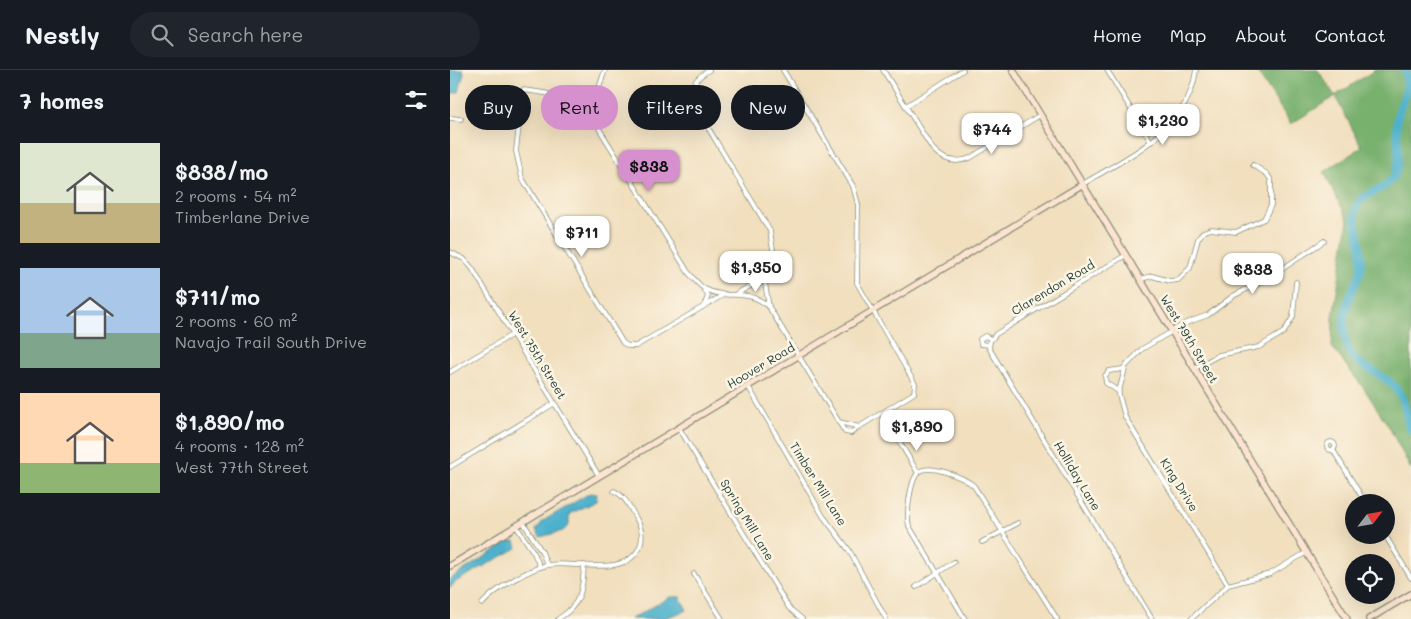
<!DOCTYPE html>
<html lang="en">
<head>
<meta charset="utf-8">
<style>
	:root { --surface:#171b24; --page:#20242c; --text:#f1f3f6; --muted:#9ea1a6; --line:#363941; --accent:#d690ce }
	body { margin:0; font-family:Mali,sans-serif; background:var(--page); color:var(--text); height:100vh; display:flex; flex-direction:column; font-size:19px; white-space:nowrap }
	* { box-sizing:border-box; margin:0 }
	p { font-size:16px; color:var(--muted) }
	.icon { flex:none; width:28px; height:28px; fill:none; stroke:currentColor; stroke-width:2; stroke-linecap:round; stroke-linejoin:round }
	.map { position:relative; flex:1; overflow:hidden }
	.details { display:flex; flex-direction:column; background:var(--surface); width:450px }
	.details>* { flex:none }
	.guide { position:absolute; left:15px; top:15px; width:475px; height:45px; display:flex; gap:10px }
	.needle { width:32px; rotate:59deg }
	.tools { position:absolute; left:895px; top:424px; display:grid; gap:10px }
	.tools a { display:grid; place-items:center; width:50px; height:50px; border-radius:50%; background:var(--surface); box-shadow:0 5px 20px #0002; font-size:25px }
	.price { position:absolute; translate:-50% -42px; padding:0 11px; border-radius:10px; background:#fff; color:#222; font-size:16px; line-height:32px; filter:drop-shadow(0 1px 2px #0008) }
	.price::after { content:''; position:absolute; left:50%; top:30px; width:15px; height:11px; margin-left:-8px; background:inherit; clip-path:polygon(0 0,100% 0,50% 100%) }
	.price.active { background:var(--accent); color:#111 }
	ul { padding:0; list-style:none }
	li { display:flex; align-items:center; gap:15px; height:125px; padding:0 20px }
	li span { display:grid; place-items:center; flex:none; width:140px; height:100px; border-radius:0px; color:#555 }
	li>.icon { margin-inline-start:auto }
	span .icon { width:60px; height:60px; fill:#fffc; stroke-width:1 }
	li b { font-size:21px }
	h2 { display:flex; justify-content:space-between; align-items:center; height:60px; padding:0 20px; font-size:21px }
	.chip { padding:0 18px; border-radius:22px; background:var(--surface); box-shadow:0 5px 20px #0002; font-size:18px; line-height:45px }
	.chip.active { background:var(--accent); color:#111 }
	header { display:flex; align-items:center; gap:30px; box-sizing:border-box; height:70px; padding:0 25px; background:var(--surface); border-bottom:1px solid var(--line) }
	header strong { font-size:24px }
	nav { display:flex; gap:28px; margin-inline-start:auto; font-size:18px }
	.search { width:350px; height:45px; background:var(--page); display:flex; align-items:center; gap:12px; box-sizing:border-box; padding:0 18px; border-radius:28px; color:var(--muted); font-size:19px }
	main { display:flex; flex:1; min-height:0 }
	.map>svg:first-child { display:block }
	.forest { fill:#78b06e; stroke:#4c7651 }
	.water { fill:#4eb1cd; stroke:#367780 }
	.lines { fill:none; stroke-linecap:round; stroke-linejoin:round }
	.river { stroke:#4eb1cd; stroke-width:8 }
	.street-casing { stroke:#888e79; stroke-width:5.5 }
	.secondary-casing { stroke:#888e79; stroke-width:8 }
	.street { stroke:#fff; stroke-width:4 }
	.secondary { stroke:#fde4d1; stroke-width:5.5 }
	.labels { text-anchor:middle; stroke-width:5; stroke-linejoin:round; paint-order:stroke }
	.street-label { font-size:12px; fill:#1f3d34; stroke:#fcf5e5 }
</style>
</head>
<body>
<header>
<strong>Nestly</strong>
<div class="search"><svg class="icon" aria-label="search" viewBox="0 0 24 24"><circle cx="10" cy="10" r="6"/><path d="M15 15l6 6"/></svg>Search here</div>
<nav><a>Home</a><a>Map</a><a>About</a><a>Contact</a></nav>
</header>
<main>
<section class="details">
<h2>7 homes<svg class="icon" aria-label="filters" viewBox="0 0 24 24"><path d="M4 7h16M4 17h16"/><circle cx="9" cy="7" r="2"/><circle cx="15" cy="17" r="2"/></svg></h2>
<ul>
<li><span style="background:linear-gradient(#dfe7d0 60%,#c2b280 0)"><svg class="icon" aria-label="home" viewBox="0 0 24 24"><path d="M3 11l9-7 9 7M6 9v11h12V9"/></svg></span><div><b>$838/mo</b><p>2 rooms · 54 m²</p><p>Timberlane Drive</p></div></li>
<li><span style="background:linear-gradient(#a9c7e8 65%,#7fa58c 0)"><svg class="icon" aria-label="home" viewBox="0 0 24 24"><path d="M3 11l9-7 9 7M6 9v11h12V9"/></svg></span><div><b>$711/mo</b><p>2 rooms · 60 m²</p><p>Navajo Trail South Drive</p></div></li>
<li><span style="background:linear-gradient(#ffd9b3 70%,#8fb573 0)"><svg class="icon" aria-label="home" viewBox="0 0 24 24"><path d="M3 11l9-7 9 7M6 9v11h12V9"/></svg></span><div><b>$1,890/mo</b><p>4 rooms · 128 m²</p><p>West 77th Street</p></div></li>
</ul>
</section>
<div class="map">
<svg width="961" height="549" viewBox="0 0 961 549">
	<rect width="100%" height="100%" fill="#fcf5e5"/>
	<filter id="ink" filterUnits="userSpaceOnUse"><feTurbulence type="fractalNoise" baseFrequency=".02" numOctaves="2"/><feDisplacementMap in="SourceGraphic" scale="10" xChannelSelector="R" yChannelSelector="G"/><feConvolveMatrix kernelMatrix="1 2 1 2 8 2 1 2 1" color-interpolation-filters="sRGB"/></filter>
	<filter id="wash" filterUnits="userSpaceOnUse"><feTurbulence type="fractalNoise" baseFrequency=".0096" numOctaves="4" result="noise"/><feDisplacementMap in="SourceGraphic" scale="20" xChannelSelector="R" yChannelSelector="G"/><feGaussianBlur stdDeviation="1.12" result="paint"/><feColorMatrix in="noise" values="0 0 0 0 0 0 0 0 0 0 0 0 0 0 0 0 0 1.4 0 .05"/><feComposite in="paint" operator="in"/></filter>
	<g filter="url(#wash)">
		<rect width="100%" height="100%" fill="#f1dfbe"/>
		<!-- forest -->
		<path class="forest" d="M806,0h62l17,26 40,-26h36v399l-22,-42 -24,-37 -33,-43 1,-30 15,-97 -24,-48 38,-25 -27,-51 -44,28z"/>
		<!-- water -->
		<g class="water">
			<path d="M0,0h13l1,3 -5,19 -9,2z"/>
			<path d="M140,423l7,1 -1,7 -27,13v11l-6,6 -23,6 -4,-7 7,-9z"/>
			<path d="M65,471l2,7 -60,33 -7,7v-9l58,-37z"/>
			<path d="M220,527h10l7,13 -25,9h-31z"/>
		</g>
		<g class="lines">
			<!-- river -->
			<path class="river" d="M955,0c6,19 -3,27 -7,45 -6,21 9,47 -8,66 -12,14 -35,11 -35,36 0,6 3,13 4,19 2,11 3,23 2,34 -1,6 -5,12 -7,17 -10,21 -14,41 -5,63 7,17 32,22 44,35 16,18 10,28 18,45"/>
		</g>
	</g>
	<g filter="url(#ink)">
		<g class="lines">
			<defs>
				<g id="street">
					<path d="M259,0c-13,8 -20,16 -17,31l78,130 3,19 -8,33 4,24 76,125 6,1 8,-6"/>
					<path d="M333,0l70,116 5,18 -1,79 58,101 -1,9 -55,34 -20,-5"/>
					<path d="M433,0l49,78c10,12 23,16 38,10l70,-43"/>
					<path d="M657,0l44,72"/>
					<path d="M456,36l57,-36"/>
					<path d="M140,44l15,-44"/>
					<path d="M0,48l11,1"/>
					<path d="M633,114c47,-29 105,-53 113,-114"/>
					<path d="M0,182l14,7 8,9 127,208"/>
					<path d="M676,185l-130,79 -6,7 -1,7 163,271"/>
					<path d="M691,209l11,-3 18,5 8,-1 12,-12 8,-29 5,-7 8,-3 25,3 28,-13 7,-14v-25l-4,-6 -14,-9"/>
					<path d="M254,219l4,7 -3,8"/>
					<path d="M275,224l-89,52h-8l-5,-3 -101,-165 -6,-27 7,-61c27,3 46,6 67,24l98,158c5,6 10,13 17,17 23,12 43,-2 64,18"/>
					<path d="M286,224l30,-17"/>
					<path d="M539,275l-8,-1 -1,-5 5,-3 6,3"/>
					<path d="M745,298l24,-13 40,-8 25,-15 9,-15 3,-35"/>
					<path d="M0,302l63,-38"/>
					<path d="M298,316l75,130 26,34 37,69"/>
					<path d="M669,321l6,-22"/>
					<path d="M229,358l110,180 13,11"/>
					<path d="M449,371l19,32"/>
					<circle cx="881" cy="376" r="4"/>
					<path d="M883,380l32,52"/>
					<path d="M0,397l105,-64"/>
					<path d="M73,452l19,30 5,13"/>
					<path d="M66,456l18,27 6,14"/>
					<path d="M935,465l26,43"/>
					<path d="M532,472l36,-19"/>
					<path d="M244,504l28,45"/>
					<path d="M778,515l-103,-168 -7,-26 -12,-8 -1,-7 4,-5 14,-2 19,-20 44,-26 22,-8 25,-19 34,-17 57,-38"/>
					<path d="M466,517l38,-25"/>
					<path d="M32,534c13,-15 46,-35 66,-39 26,-5 79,14 92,-19 3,-8 2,-18 -3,-26 -6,-10 -11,-24 -23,-29"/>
					<path d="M108,549c23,-14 25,-30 26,-54"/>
					<path d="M515,549l-56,-93c-3,-11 1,-47 10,-54 11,-9 46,6 55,14l83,133"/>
					<path d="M741,549l37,-34 42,-11 37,-22"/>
				</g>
				<g id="secondary">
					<path d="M563,0l334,549"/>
					<path d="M0,496l633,-382"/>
					<path d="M919,549l42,-25"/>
				</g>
			</defs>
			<!-- street casing -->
			<use href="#street" class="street-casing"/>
			<!-- secondary casing -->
			<use href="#secondary" class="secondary-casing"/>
			<!-- street -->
			<use href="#street" class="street"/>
			<!-- secondary -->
			<use href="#secondary" class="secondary"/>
		</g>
	</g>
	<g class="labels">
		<!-- street labels -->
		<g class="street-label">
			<text transform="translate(603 218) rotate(-31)" y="4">Clarendon Road</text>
			<text transform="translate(739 269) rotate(59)" y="4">West 79th Street</text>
			<text transform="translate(87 285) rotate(59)" y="4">West 75th Street</text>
			<text transform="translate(311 296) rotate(-31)" y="4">Hoover Road</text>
			<text transform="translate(627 406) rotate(59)" y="4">Holliday Lane</text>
			<text transform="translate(368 414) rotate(58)" y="4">Timber Mill Lane</text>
			<text transform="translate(729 415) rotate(58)" y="4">King Drive</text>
			<text transform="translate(297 450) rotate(59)" y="4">Spring Mill Lane</text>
		</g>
	</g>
</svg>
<div class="tools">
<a><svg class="needle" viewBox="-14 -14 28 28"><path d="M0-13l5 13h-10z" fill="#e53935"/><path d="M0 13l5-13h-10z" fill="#9ea1a6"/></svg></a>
<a><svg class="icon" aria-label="locate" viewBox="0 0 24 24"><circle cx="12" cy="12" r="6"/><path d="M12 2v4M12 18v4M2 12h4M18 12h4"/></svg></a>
</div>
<b class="price" style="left:713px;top:76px">$1,230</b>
<b class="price" style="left:542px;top:85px">$744</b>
<b class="price active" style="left:199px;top:122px">$838</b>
<b class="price" style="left:132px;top:188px">$711</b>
<b class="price" style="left:306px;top:223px">$1,350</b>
<b class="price" style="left:803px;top:225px">$838</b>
<b class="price" style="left:467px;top:382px">$1,890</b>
<div class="guide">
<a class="chip">Buy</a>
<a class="chip active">Rent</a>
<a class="chip">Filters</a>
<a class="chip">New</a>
</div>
</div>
</main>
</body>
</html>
